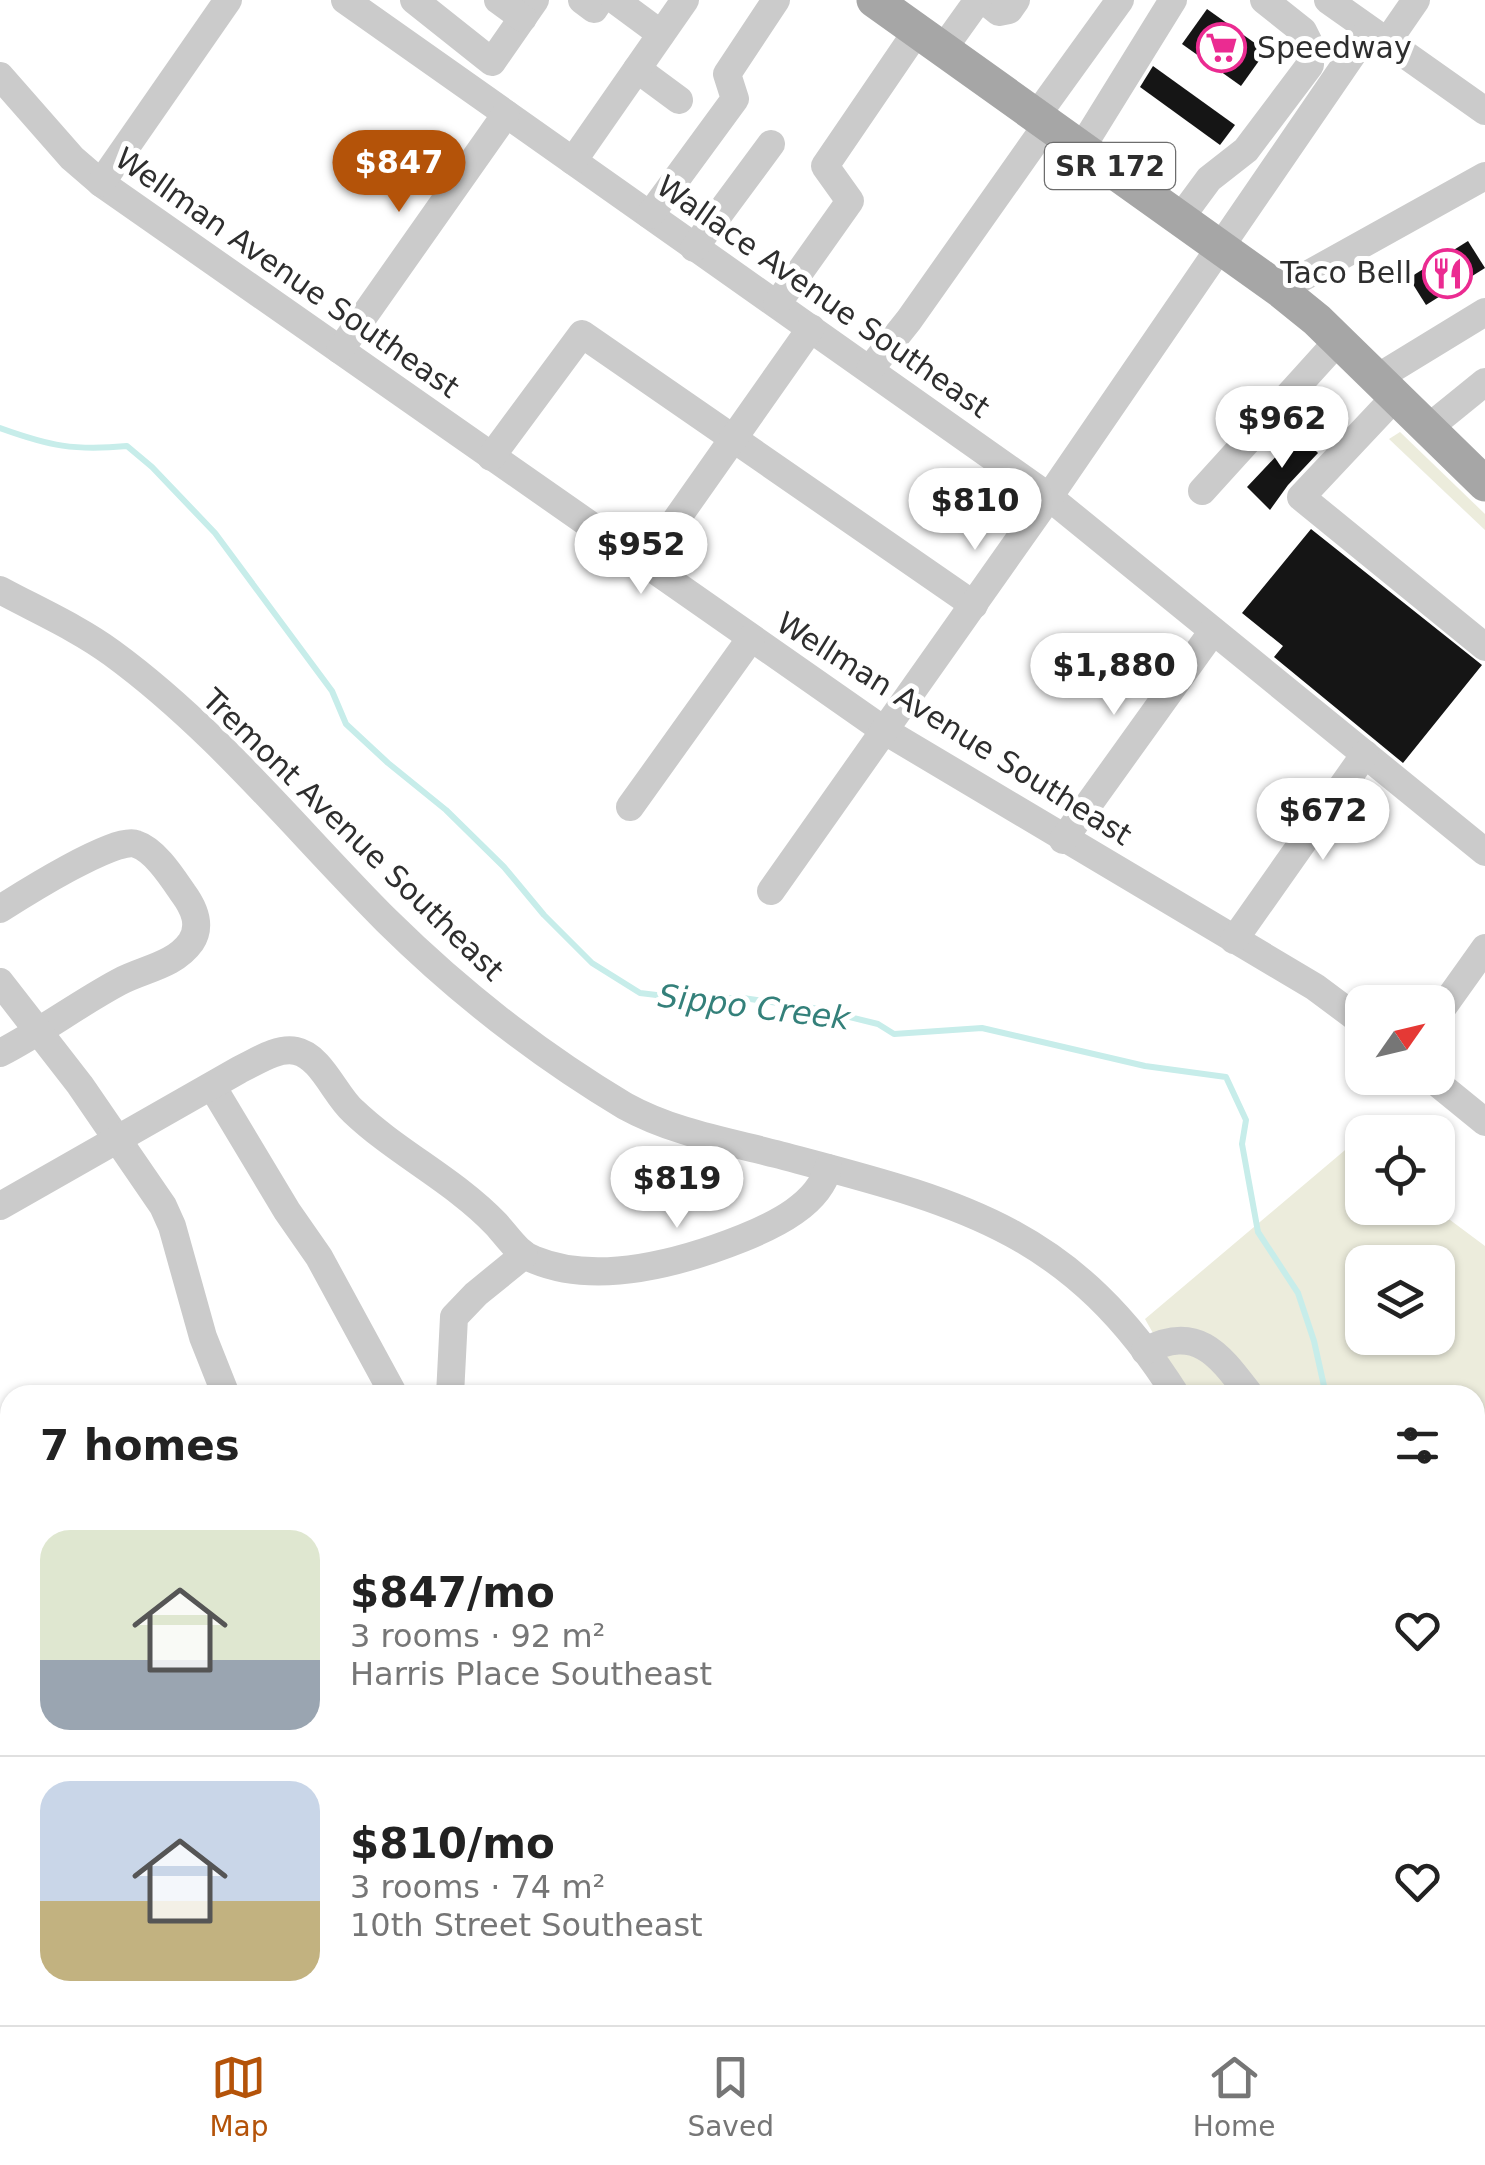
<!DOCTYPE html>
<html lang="en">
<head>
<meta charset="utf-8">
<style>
	:root { --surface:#fff; --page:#f6f6f6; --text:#222; --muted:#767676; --line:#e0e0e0; --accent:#b45309 }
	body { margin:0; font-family:"DejaVu Sans",sans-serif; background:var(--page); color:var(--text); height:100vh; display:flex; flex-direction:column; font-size:38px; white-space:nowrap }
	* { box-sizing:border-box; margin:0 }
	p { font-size:32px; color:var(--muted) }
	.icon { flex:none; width:55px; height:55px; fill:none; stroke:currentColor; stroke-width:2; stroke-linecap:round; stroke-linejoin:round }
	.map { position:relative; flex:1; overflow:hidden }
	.details { position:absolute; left:0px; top:1385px; width:1485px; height:640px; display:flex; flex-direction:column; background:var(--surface); border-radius:30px 30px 0 0; box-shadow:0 2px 8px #0004 }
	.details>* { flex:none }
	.needle { width:65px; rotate:56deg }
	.fabs { position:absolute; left:1345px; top:985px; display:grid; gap:20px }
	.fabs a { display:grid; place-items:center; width:110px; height:110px; border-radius:20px; background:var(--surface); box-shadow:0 2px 8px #0004; font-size:50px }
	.price { position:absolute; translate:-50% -85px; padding:0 22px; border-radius:35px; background:#fff; color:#222; font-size:32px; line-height:65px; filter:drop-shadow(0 2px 5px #0008) }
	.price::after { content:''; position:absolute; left:50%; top:60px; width:30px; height:22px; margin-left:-15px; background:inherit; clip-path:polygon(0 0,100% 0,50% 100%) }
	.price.current { background:var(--accent); color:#fff }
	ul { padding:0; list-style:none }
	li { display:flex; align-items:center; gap:30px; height:250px; padding:0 40px }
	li+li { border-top:2px solid var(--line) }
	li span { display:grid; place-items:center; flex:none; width:280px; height:200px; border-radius:30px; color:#555 }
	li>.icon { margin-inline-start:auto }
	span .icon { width:120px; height:120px; fill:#fffc; stroke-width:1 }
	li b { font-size:42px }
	h2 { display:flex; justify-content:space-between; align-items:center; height:120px; padding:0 40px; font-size:42px }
	.menu { display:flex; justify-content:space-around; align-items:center; height:140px; border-top:2px solid var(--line); background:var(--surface); font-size:28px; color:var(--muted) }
	.menu a { display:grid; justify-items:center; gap:5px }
	.menu .current { color:var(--accent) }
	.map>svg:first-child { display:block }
	.green { fill:#ececdc; fill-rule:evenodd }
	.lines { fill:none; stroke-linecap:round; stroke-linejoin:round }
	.stream { stroke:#c7edea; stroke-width:6 }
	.building { fill:#151515 }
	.minor { stroke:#cbcbcb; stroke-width:28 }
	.major { stroke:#a6a6a6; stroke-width:35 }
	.labels { text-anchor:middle; stroke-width:10; stroke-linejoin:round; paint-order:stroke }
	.shield { fill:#fff; stroke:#6d6d6d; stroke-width:2.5 }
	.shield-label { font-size:28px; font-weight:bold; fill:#2e2e2e }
	.poi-label { font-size:30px; fill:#2e2e2e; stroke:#fff; text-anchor:start }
	.street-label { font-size:30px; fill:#2e2e2e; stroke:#fff }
	.water-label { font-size:32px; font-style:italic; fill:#34807a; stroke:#fff }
</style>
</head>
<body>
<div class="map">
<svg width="1485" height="2025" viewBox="0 0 1485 2025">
	<rect width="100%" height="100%" fill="#fff"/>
	<!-- green -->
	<g class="green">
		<path d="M1400,432l85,82v16l-96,-91z"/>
		<path d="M1351,1145l11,8v55h72l51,38v559l-10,-5v-405h-287l-43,-76zM1362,1262h76v76h-76z"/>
		<path d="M1475,1855l10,4v166h-687l15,-10h662z"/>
	</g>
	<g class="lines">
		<!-- stream -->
		<g class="stream">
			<path d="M0,428c50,18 74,23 127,18l25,21 63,66 117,158 14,33 42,39 58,47 58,57 40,48 48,48 48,30 41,5h62l70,10 65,16 16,10 88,-6 163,38 81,11 20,43 -4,24 16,88 40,61 16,48 12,54"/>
			<path d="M1475,1643l10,2"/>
		</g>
	</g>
	<!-- building -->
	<g class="building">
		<path d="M1207,9l59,42 -25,35 -59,-42z"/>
		<path d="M1153,66l82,59 -15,20 -80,-58z"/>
		<path d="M1468,241l17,27 -59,37 -17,-27z"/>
		<path d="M1298,433l20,20 -30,32 -18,25 -23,-23z"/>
		<path d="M1311,529l171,136 -79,98 -129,-106 9,-11 -41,-33z"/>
	</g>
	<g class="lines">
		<!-- minor -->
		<g class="minor">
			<path d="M345,0l704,497 436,355"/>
			<path d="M414,0l78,62 43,-62"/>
			<path d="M498,0l25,18"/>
			<path d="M582,0l12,9 6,-9"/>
			<path d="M615,0l46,34"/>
			<path d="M984,0l15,12 10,-2 7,-10"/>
			<path d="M1328,0l157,111"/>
			<path d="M1387,42l29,-42"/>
			<path d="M943,49l35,-49"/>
			<path d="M637,69l42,31"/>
			<path d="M0,76l72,82 29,25 784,548 430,256 47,35"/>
			<path d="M1037,115l83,-115"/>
			<path d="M1082,147l91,-147"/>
			<path d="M573,161l112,-161"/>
			<path d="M101,183l127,-183"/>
			<path d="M650,215l85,-116 -8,-25 49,-74"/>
			<path d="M1181,217l28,-38 37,-29 64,-85 -1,-22 -6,-12 -39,-31"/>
			<path d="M694,248l77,-104"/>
			<path d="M1280,290l205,-114"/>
			<path d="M777,304l73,-103 -25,-35 92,-135"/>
			<path d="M340,350l166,-236"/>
			<path d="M870,369l39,-49 139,-197"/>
			<path d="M1377,378l108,-66"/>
			<path d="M1396,396l-95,101 184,150"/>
			<path d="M1427,429l58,-47"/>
			<path d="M491,457l91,-123 392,271"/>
			<path d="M1202,491l136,-150"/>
			<path d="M645,564l166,-236"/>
			<path d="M0,590c37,20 78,38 112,63 104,76 185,178 275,268 73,72 151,133 238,185 47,26 100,35 151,48 180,48 294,72 400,241"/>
			<path d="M630,807l121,-169"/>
			<path d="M1063,840l150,-209"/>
			<path d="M771,891l278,-394 320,-467"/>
			<path d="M0,909c22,-14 115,-73 136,-65 19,6 36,33 47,49 11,15 19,32 8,49 -17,24 -48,27 -72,40 -41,22 -78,50 -119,71"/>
			<path d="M1234,940l131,-186"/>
			<path d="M0,982l80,103 83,121 9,20 31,111 23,58"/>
			<path d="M1438,1014l47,-66"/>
			<path d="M1431,1078l54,44"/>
			<path d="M212,1086l75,125 32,46 75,138"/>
			<path d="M0,1206l239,-136c17,-8 38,-23 57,-19 25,5 39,44 57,60 44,42 101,69 143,113 12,13 22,30 39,36 63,26 148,2 208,-22 32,-13 76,-34 85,-70"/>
			<path d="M1145,1351c53,-28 75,5 105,44"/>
			<path d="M450,1395l4,-78 22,-23 48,-39"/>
			<path d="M0,1647l10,-4"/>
			<path d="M1475,1665l10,4"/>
			<path d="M1475,1832l10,4"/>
			<path d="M535,2015l8,10"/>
		</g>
		<!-- major -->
		<path class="major" d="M874,0l406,290 37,30 168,164"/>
	</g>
	<!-- icons -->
	<defs>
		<symbol id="supermarket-ring" viewBox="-11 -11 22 22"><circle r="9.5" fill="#fff" stroke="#eb2b91" stroke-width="1.5"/><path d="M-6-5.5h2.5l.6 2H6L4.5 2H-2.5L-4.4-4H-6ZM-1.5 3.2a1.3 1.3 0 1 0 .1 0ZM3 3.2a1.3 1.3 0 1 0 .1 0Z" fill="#eb2b91"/></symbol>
		<symbol id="restaurant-ring" viewBox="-11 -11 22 22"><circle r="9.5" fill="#fff" stroke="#eb2b91" stroke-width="1.5"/><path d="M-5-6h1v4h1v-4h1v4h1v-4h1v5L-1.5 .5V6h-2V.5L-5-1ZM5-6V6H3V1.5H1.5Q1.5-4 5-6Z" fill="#eb2b91"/></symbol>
	</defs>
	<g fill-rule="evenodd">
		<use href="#supermarket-ring" x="1194" y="20" width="55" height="55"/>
		<use href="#restaurant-ring" x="1420" y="246" width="55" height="55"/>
	</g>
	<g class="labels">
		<!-- shield labels -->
		<rect class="shield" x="1045" y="143" width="130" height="46" rx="8"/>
		<g class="shield-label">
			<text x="1110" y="176">SR 172</text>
		</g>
		<!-- poi labels -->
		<g class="poi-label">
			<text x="1257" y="58">Speedway</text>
			<text x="1412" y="283" text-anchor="end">Taco Bell</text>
		</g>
		<!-- street labels -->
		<g class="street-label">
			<text transform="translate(287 273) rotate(35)" y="10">Wellman Avenue Southeast</text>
			<text transform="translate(823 297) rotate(35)" y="10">Wallace Avenue Southeast</text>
			<text transform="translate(954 729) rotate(32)" y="10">Wellman Avenue Southeast</text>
			<text transform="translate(353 835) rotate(44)" y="10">Tremont Avenue Southeast</text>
		</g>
		<!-- water labels -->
		<g class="water-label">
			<text transform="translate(754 1007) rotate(7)" y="11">Sippo Creek</text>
		</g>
	</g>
</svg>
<div class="fabs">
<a><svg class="needle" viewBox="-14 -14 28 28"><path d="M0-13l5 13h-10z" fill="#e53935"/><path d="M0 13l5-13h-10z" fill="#767676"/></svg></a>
<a><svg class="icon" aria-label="locate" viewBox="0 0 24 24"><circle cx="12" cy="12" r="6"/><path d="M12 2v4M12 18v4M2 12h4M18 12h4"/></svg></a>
<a><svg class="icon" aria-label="layers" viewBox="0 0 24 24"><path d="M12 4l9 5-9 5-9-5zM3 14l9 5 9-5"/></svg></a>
</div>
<b class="price current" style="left:399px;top:215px">$847</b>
<b class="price" style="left:1282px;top:471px">$962</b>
<b class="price" style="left:975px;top:553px">$810</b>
<b class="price" style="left:641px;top:597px">$952</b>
<b class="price" style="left:1114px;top:718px">$1,880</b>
<b class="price" style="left:1323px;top:863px">$672</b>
<b class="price" style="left:677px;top:1231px">$819</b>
<section class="details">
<h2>7 homes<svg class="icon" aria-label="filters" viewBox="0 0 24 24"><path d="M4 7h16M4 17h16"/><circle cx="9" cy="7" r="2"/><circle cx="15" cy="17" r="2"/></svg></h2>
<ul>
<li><span style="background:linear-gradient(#dfe7d0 65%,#9aa5b1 0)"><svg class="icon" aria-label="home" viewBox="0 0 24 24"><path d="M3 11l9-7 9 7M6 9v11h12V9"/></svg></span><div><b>$847/mo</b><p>3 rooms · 92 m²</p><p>Harris Place Southeast</p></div><svg class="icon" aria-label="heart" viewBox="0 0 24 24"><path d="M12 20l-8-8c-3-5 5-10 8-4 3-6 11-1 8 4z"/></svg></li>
<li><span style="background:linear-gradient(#c9d6e8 60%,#c2b280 0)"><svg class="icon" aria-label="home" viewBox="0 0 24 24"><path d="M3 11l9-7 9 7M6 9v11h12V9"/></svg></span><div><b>$810/mo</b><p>3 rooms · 74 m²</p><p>10th Street Southeast</p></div><svg class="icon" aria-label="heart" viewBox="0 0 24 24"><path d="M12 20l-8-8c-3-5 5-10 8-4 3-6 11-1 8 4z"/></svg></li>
</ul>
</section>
</div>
<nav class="menu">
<a class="current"><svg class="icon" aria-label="map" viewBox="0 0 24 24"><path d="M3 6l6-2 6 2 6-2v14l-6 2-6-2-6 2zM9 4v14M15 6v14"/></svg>Map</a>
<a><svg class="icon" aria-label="saved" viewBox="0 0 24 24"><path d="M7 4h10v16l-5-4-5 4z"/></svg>Saved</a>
<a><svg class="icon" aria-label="home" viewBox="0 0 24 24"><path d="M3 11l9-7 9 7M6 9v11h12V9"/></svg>Home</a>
</nav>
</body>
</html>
